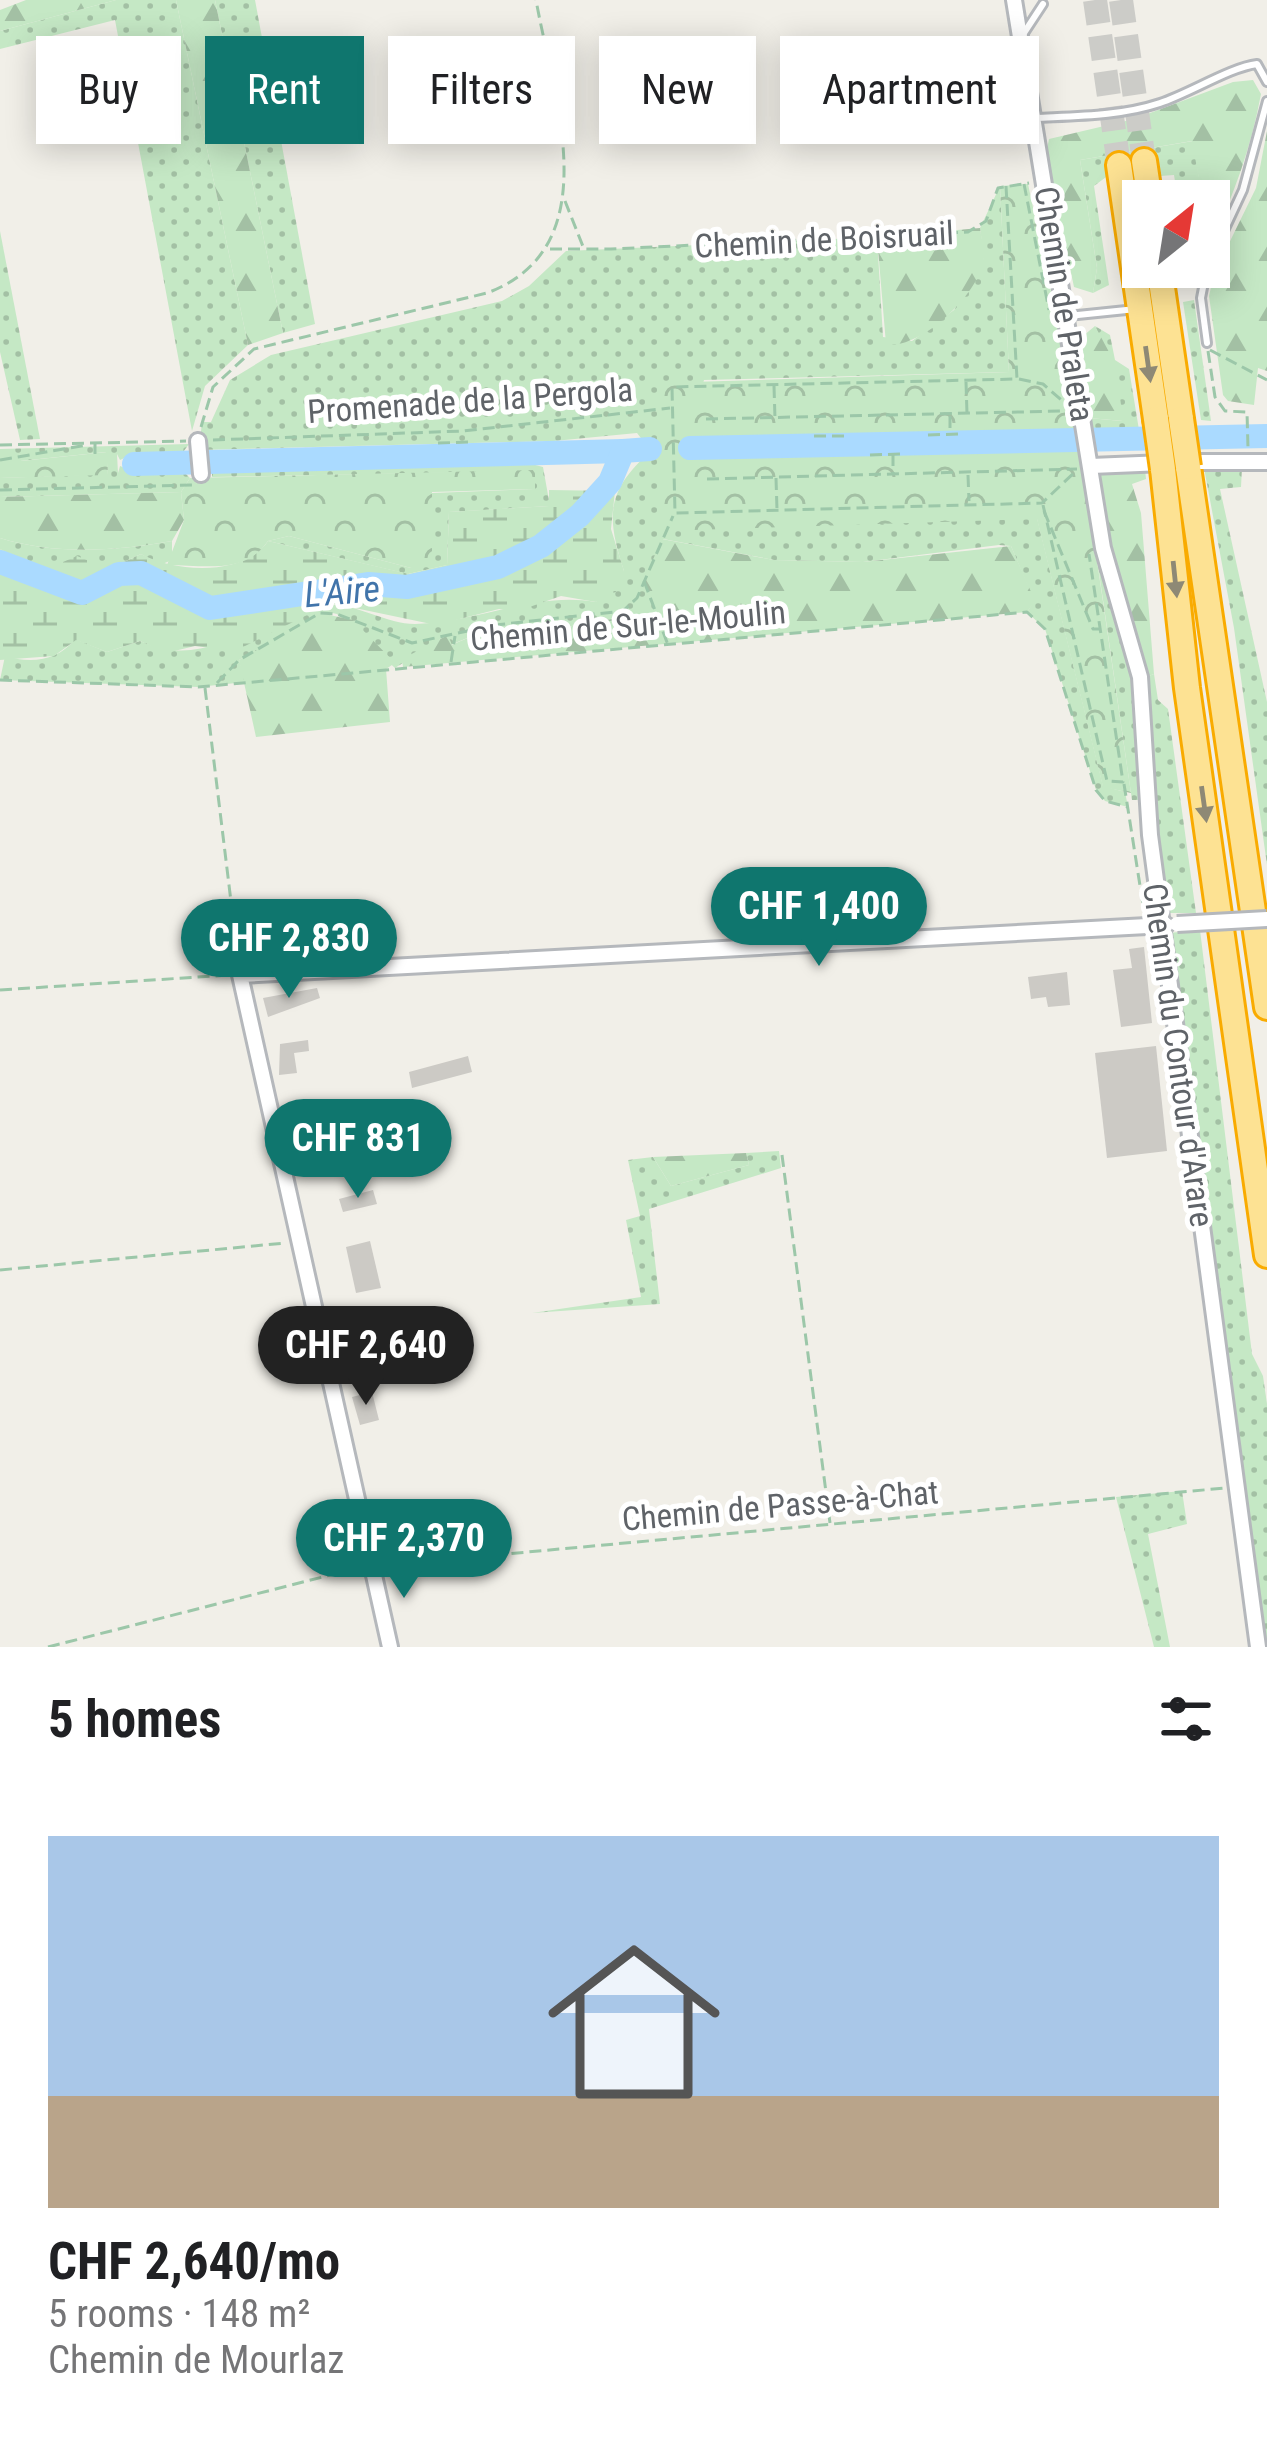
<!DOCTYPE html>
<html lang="en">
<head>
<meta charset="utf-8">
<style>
	:root { --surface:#fff; --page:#f2f2f2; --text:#202124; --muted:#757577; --accent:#0f766e }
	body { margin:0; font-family:"Roboto Condensed",sans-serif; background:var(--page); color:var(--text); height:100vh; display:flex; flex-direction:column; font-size:45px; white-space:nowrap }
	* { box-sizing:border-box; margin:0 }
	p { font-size:39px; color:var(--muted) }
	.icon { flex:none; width:66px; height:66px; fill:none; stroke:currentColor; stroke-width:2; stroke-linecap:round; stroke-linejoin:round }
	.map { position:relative; height:1647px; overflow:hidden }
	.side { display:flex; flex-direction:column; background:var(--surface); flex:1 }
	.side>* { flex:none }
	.banner { position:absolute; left:36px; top:36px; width:1197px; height:108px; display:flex; gap:24px }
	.needle { width:78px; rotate:30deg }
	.fabs { position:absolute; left:1122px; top:180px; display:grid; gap:24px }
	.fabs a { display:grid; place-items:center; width:108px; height:108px; border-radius:0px; background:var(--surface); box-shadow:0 6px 30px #0003; font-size:60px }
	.price { position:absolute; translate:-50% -102px; padding:0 27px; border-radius:42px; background:var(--accent); color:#fff; font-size:39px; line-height:78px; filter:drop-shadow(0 3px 6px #0008) }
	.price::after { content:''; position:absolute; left:50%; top:72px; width:36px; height:27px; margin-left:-18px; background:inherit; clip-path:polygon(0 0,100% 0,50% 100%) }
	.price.active { background:#222; color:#fff }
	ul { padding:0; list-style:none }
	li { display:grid; align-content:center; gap:24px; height:636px; padding:0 48px }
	li span { display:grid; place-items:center; height:372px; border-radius:0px; color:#555 }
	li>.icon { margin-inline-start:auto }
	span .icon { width:216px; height:216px; fill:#fffc; stroke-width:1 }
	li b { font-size:51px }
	h2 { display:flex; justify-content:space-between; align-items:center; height:144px; padding:0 48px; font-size:51px }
	.pill { padding:0 42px; border-radius:0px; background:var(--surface); box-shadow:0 6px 30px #0003; font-size:42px; line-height:108px }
	.pill.active { background:var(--accent); color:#fff }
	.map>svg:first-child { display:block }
	.grass { fill:url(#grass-dots) }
	.forest { fill:url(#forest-firs) }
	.wetland { fill:url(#wetland-marsh) }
	.park { fill:url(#park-crowns) }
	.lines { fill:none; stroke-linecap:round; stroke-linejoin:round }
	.river { stroke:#aadaff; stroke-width:24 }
	.building { fill:#cccac5 }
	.motorway-tunnel { stroke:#ccccc8; stroke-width:24; stroke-dasharray:24 12; stroke-linecap:butt }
	.service-casing { stroke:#b5b8bc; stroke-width:12 }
	.minor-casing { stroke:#b5b8bc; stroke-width:20 }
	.motorway-casing { stroke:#f9ab00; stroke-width:30 }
	.path { stroke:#9cc7a9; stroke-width:3; stroke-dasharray:12 6; stroke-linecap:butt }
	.service { stroke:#fff; stroke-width:6 }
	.minor { stroke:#fff; stroke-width:14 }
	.motorway { stroke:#fde293; stroke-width:24 }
	.minor-bridge-casing { stroke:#b5b8bc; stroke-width:20; stroke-linecap:butt }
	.motorway-bridge-casing { stroke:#f9ab00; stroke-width:30; stroke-linecap:butt }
	.minor-bridge { stroke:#fff; stroke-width:14 }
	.motorway-bridge { stroke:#fde293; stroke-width:24 }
	.oneway { fill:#8e8975 }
	.labels { text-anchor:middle; stroke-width:10; stroke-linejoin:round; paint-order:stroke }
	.street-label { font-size:33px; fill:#5f6368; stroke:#fff }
	.water-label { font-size:36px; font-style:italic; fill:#4174aa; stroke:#fff }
</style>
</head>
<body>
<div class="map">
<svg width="1267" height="1647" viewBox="0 0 1267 1647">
	<defs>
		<pattern id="grass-dots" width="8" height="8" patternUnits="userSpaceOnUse" patternTransform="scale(3)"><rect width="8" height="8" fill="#c5e8c5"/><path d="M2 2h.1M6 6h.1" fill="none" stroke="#a3c0a4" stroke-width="1.8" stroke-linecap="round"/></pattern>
		<pattern id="forest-firs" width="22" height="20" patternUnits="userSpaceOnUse" patternTransform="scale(3)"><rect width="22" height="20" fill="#c5e8c5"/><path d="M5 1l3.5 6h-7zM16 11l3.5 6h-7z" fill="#a3c0a4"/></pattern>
		<pattern id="wetland-marsh" width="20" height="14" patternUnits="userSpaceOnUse" patternTransform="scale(3)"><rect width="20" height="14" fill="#c5e8c5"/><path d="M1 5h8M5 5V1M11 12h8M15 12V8" fill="none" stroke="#a3c0a4"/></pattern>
		<pattern id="park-crowns" width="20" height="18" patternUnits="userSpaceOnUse" patternTransform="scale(3)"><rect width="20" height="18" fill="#c5e8c5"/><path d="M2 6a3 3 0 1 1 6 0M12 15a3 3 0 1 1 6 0" fill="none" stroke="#a3c0a4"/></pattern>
	</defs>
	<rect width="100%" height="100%" fill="#f1efe8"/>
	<!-- grass -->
	<g class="grass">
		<path d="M116,0h60l72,345 -43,41 -13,45 -77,-411 -115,29v-18z"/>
		<path d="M215,0h40l60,324 -32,9z"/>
		<path d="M1193,141l10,60h-25l-4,-26 -14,1 -12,-18 -14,10 -1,7 -8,-12 -31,23 15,99 -16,8 4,-25 -17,-108z"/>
		<path d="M1000,186l9,186 -305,8 -42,150 375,-12 66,268 22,6 3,15 -23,-6 -9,-11 -51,-161 -18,-17 7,-11 -23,-55 -12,-1 -136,17 -89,-2 -111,-21 1,92 -30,-16 -96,17c-22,-13 -64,2 -87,13l-4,-10 -52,33 -58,-54 -9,-2 -89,48 7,22 -48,5 -198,-7 5,-24c26,8 53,5 70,-17l32,13 33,-11c68,32 119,-26 184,-36 28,-4 61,19 91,19 63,-1 119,-33 181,-22l28,-31c-18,-55 -18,-80 27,-120l-14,-18 -83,8 -355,9 3,-28h9l19,-42 41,-25 231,-54 27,-15 37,-35 311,-14 6,100 29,4 42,-31 30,-52 -4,-30z"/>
		<path d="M0,231l40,208 -20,1 -20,-88z"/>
		<path d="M1194,300l17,121 -10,-1 -18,-118z"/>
		<path d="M1095,326l15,9 5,25 14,9 10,61h-48l-2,-12 33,3 -11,-59z"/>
		<path d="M189,444l-8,11h-50l-11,5 -3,-6 1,19 2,-7 12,5 49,-2 9,9 -9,14 -181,5v-19l108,-4 -2,-22 -86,9 -1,-8h-19v-4z"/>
		<path d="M524,462l19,5 7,39 -101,6 -2,53 -39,9 -140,-33 21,-5 122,32 21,-75 102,-4v-18l-322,6v-6z"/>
		<path d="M1204,468h38l-1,19 -21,2 47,213v163l-33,-237z"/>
		<path d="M1084,469l48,174 17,157h-17z"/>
		<path d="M0,538c54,17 117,13 172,3v19l-12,5 -19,-11 -32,15 -67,2 -42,-22z"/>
		<path d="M1154,674l4,26 10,9 28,204h-30l-20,-236z"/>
		<path d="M1200,930l52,424 11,22 4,28v243l-98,-714z"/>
		<path d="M779,1151l2,17 -132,41 11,95 -128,9 109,-16 -15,-77 14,-4 -12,-56 25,-3 18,29 78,-21 -3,-12z"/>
		<path d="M1182,1491l5,33 -39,10 22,113h-16l-38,-150z"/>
	</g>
	<!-- forest -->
	<g class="forest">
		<path d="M26,0h90l-116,31v-21z"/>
		<path d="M176,0h39l68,333 -35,12z"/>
		<path d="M1253,80l8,14c-10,55 -28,102 -51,152l-1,-45h-6l-11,-60 -112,19 17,108 -4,25 -19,-6 -28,-133 3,-15 85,-20 99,-37z"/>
		<path d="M1267,131v240l-9,-3 -4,37 -26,-4 -5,-6 -14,-99 5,-22 42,-86z"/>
		<path d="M980,228c1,9 5,21 4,30 -3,34 -64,93 -98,86l-9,-107z"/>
		<path d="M1095,326l21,39 7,56 -34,-3 -12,-77z"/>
		<path d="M1145,469l1,10 -14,5 9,29 13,161 -8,3 -28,-91 -19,-114z"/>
		<path d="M181,492l3,28 -12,21c-55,10 -118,14 -172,-3v-41z"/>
		<path d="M662,539l112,21 89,2 148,-16 24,55 -8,11 -624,55 -1,-8 46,-24 4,10c22,-11 64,-26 87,-13l95,-17 29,15 -19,-50z"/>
		<path d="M320,613l33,7 42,43 -9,6 4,53 -134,15 -17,-77z"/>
		<path d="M746,1153l3,12 -78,21 -18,-29z"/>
	</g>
	<!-- wetland -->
	<path class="wetland" d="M549,490l66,1 -4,38 13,42 -1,17 -27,14 -35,-6 -43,15 -19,-2 -63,16 -105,-22 -96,48 -40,-5 -29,7 -26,-12 -33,11 -31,-12 -22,16 -54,4v-111l42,22 35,-15 32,13 32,-15c35,19 104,22 127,-13l141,33 38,-9 2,-53 100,-6z"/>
	<!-- park -->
	<g class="park">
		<path d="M1028,184l44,206 59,403 -28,-6 -66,-268 -375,12 -2,-148 349,-11 -9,-186z"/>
		<path d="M107,452l1,23 -108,3v-25h19l2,8z"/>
		<path d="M535,470v19l-103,3v65l-21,11 -122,-32 -21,5c-23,34 -64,24 -101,24l17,-45 -3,-28 9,-14z"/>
	</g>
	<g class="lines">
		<!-- river -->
		<g class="river">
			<path d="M690,448l577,-12"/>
			<path d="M134,464l489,-13"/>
			<path d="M0,562l82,31 37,-19 22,-1 69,35 158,-24 39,3 91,-20 43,-21 39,-31 30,-33 13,-31 27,-2"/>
		</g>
	</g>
	<!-- building -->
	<g class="building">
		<path d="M1144,947l8,76 -31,4 -8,-57 19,-2 -3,-19z"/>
		<path d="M1067,972l3,33 -22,2 -2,-10 -15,2 -3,-22z"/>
		<path d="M317,988l3,10 -52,19 -5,-19z"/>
		<path d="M308,1040l1,11 -15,2 3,20 -18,2 1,-31z"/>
		<path d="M1156,1046l11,105 -60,7 -12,-105z"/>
		<path d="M468,1056l4,16 -60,16 -3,-16z"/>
		<path d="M373,1190l4,14 -34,8 -4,-13z"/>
		<path d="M370,1241l11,47 -25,5 -10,-46z"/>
		<path d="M372,1392l7,28 -19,5 -8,-28z"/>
	</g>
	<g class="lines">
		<!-- motorway-tunnel -->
		<g class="motorway-tunnel">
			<path d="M1095,0l24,165"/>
			<path d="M1121,0l23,161"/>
		</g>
		<defs>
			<g id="service">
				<path d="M1022,36l21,-32"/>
				<path d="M1036,118c41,-2 85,-2 124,-15 30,-10 71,-36 97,-39l10,18"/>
				<path d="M1209,263l34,-73 24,-89"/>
				<path d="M1169,271l38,-3"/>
				<path d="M1068,316l68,-7"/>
				<path d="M1207,343l-6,-45 6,-31"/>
			</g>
			<g id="minor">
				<path d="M1014,0l89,548 37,129 10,158 108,812"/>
				<path d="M198,441l3,33"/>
				<path d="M1186,462h81"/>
				<path d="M1091,466l73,-3"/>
				<path d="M390,1647l-150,-672 926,-50"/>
			</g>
			<g id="motorway">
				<path d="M1144,161l6,40"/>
				<path d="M1119,165l37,254"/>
				<path d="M1159,267l22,152"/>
				<path d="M1188,467l79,540"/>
				<path d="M1163,469l24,219 80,567"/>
			</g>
		</defs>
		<!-- service casing -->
		<use href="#service" class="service-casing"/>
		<!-- minor casing -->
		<use href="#minor" class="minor-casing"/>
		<!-- motorway casing -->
		<use href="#motorway" class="motorway-casing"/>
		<!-- path -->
		<g class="path">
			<path d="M1024,184l25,126"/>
			<path d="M1006,186l11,193 -345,8 3,126 367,-10 34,-32"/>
			<path d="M565,201l19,48h27l357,-17 18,-11 12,-33 31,-5"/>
			<path d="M550,249h32"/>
			<path d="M1210,350l57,30"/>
			<path d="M1208,351l7,46 10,14 22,1 1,36"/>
			<path d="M1019,379l24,5 24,21"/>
			<path d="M966,382l1,32"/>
			<path d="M774,386l1,33"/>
			<path d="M950,416v18"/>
			<path d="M706,419l358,-8"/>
			<path d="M201,427l12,-40 41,-38 233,-56c123,-46 66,-197 49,-293"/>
			<path d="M928,435l31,-1"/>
			<path d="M814,436h30"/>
			<path d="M213,440l250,-9 207,-23"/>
			<path d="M438,443l32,-1"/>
			<path d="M95,444v10"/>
			<path d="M0,445l186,-4"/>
			<path d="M893,454v19"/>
			<path d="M870,455l31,-1"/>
			<path d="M0,460l87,-15"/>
			<path d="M968,475l1,26"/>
			<path d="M776,478l1,32"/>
			<path d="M707,479l370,-10"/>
			<path d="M0,490l193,-5"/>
			<path d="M1043,505l64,276 16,1 -34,-228"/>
			<path d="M1044,511l49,118h6"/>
			<path d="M644,581l24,64"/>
			<path d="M451,662l4,-26"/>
			<path d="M0,680l198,7 829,-75 18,17 51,161 9,11 23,6"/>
			<path d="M217,683l22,-23 81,-47 17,1 75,29 83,-18 128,-14 14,-13 36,-82"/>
			<path d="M205,688l33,271"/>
			<path d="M1124,784l20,127"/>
			<path d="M0,990l229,-15"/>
			<path d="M782,1155l48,368"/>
			<path d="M0,1270l285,-27"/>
			<path d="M386,1565l839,-77"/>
			<path d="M48,1647l310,-79"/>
		</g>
		<!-- service -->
		<use href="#service" class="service"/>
		<!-- minor -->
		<use href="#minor" class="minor"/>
		<!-- motorway -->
		<use href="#motorway" class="motorway"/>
		<defs>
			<path id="minor-bridge" d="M1177,924l90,-5"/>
			<g id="motorway-bridge">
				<path d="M1156,419l7,50"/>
				<path d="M1181,419l7,48"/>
			</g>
		</defs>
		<!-- minor-bridge casing -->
		<use href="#minor-bridge" class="minor-bridge-casing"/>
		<!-- motorway-bridge casing -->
		<use href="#motorway-bridge" class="motorway-bridge-casing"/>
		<!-- minor-bridge -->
		<use href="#minor-bridge" class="minor-bridge"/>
		<!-- motorway-bridge -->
		<use href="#motorway-bridge" class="motorway-bridge"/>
	</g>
	<!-- one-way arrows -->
	<defs><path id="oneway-solid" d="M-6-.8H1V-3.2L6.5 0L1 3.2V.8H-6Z" transform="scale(3)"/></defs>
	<g class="oneway">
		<use href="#oneway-solid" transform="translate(1148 364) rotate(82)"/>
		<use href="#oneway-solid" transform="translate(1175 579) rotate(84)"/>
		<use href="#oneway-solid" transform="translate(1204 804) rotate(82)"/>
	</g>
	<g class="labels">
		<!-- street labels -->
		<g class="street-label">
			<text transform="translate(824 239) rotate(-3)" y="12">Chemin de Boisruail</text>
			<text transform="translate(1065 304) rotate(81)" y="12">Chemin de Praleta</text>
			<text transform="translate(470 400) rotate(-4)" y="12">Promenade de la Pergola</text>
			<text transform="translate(628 625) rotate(-5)" y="12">Chemin de Sur-le-Moulin</text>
			<text transform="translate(1179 1055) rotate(82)" y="12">Chemin du Contour d'Arare</text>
			<text transform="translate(780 1505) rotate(-5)" y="12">Chemin de Passe-à-Chat</text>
		</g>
		<!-- water labels -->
		<g class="water-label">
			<text transform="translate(342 591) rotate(-5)" y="13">L'Aire</text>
		</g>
	</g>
</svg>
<div class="fabs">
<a><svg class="needle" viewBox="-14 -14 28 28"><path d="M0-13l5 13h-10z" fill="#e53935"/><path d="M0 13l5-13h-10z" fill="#757577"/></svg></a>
</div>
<b class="price" style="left:819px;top:969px">CHF 1,400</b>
<b class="price" style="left:289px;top:1001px">CHF 2,830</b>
<b class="price" style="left:358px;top:1201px">CHF 831</b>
<b class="price active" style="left:366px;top:1408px">CHF 2,640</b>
<b class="price" style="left:404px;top:1601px">CHF 2,370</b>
<div class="banner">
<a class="pill">Buy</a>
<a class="pill active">Rent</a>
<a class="pill">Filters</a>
<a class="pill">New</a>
<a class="pill">Apartment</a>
</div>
</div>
<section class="side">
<h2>5 homes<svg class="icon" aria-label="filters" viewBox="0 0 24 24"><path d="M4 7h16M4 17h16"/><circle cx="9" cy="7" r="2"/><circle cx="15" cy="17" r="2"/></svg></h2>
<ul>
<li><span style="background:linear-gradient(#a9c7e8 70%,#b9a48a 0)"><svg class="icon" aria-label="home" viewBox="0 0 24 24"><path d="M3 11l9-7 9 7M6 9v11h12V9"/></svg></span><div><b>CHF 2,640/mo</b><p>5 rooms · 148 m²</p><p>Chemin de Mourlaz</p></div></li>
</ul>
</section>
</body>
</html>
